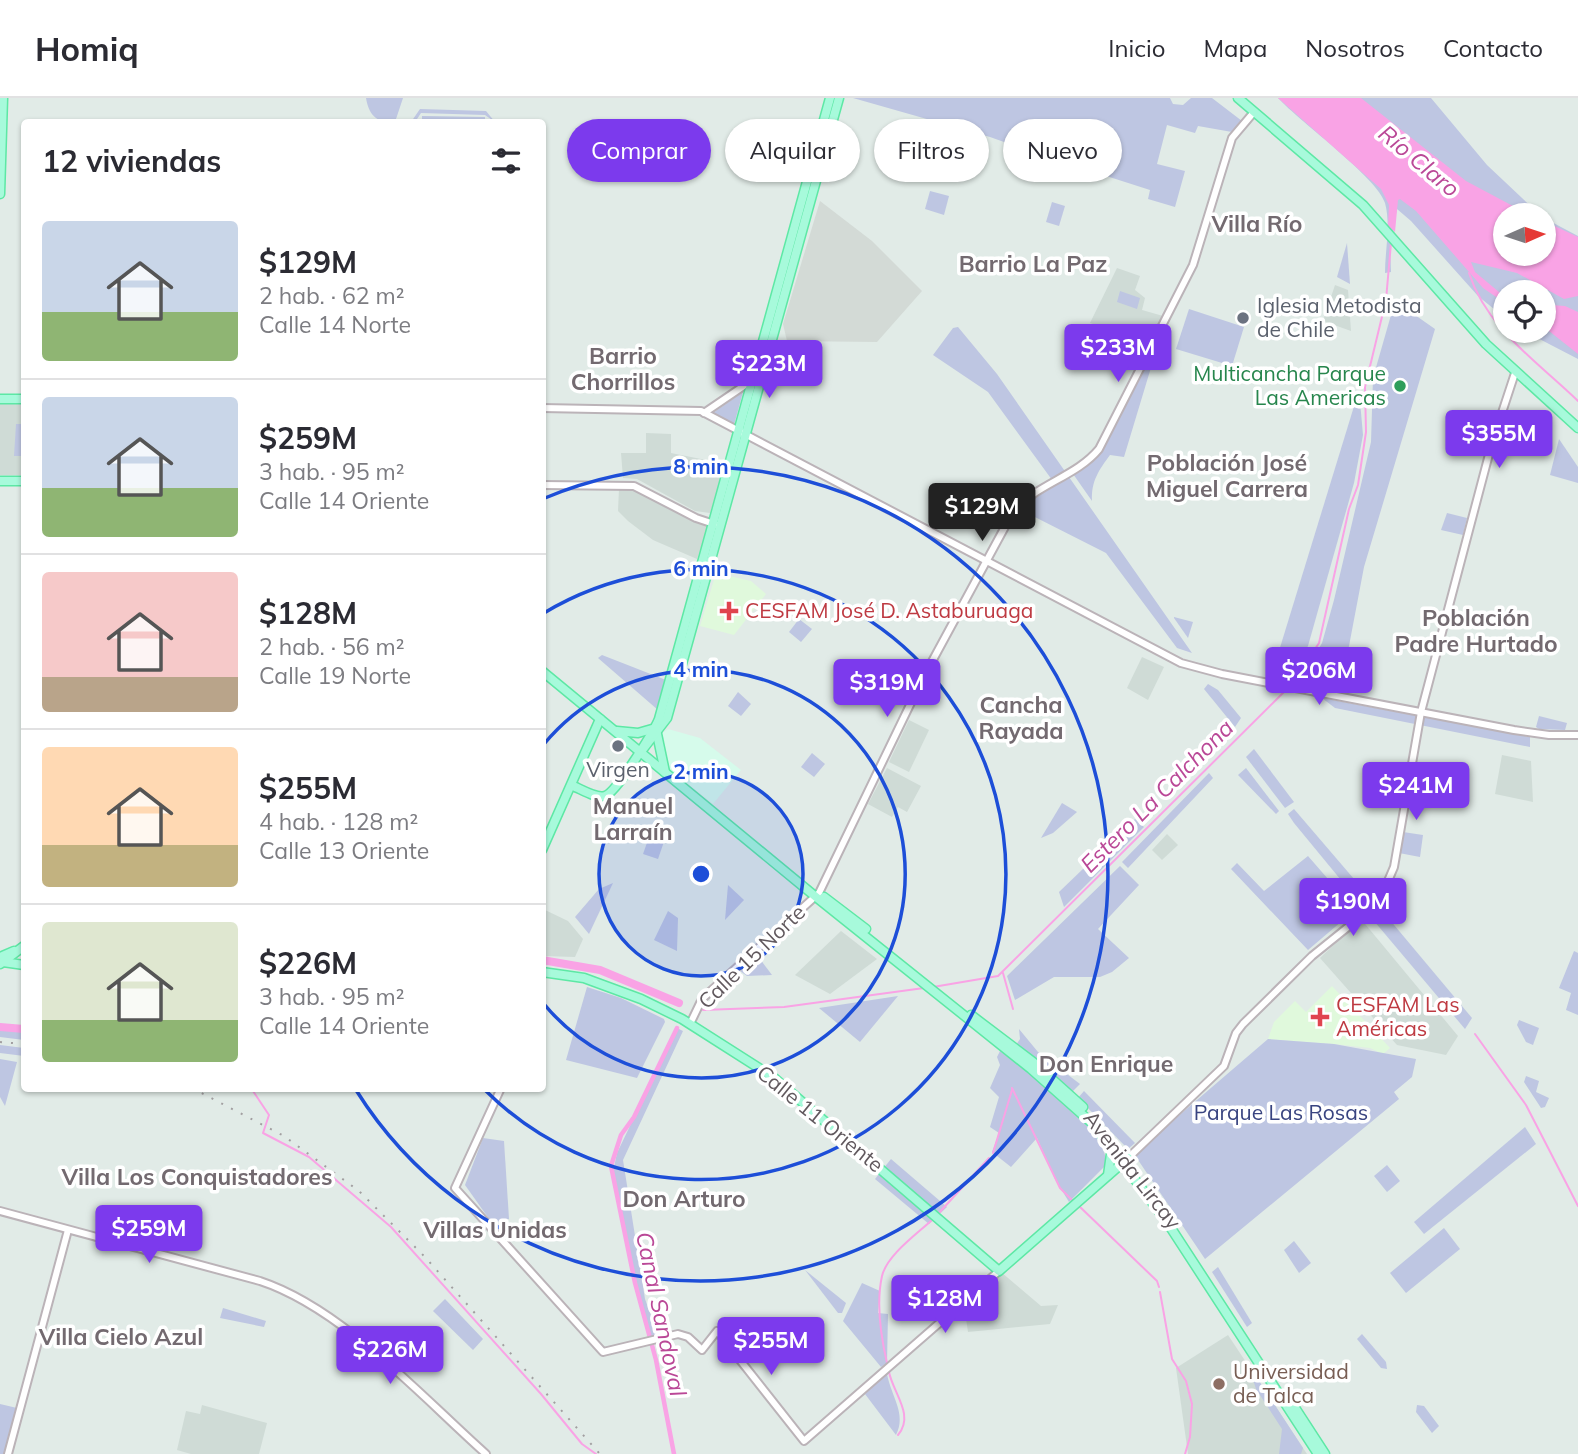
<!DOCTYPE html>
<html lang="es">
<head>
<meta charset="utf-8">
<style>
	:root { --surface:#fff; --page:#f2f2f3; --text:#2b2b33; --muted:#7c7c81; --line:#e1e1e2; --accent:#7c3aed }
	body { margin:0; font-family:Mulish,sans-serif; background:var(--page); color:var(--text); height:100vh; display:flex; flex-direction:column; font-size:26px; white-space:nowrap }
	* { box-sizing:border-box; margin:0 }
	p { font-size:23px; color:var(--muted) }
	.icon { flex:none; width:38px; height:38px; fill:none; stroke:currentColor; stroke-width:2; stroke-linecap:round; stroke-linejoin:round }
	.map { position:relative; flex:1; overflow:hidden }
	.panel { position:absolute; left:21px; top:21px; width:525px; height:973px; display:flex; flex-direction:column; background:var(--surface); border-radius:7px; box-shadow:0 2px 5px #0004 }
	.panel>* { flex:none }
	.guide { position:absolute; left:567px; top:21px; width:665px; height:63px; display:flex; gap:14px }
	.needle { width:46px; rotate:87deg }
	.buttons { position:absolute; left:1493px; top:105px; display:grid; gap:14px }
	.buttons a { display:grid; place-items:center; width:63px; height:63px; border-radius:50%; background:var(--surface); box-shadow:0 2px 5px #0004; font-size:35px }
	.price { position:absolute; translate:-50% -60px; padding:0 16px; border-radius:7px; background:var(--accent); color:#fff; font-size:23px; line-height:46px; filter:drop-shadow(0 2px 4px #0008) }
	.price::after { content:''; position:absolute; left:50%; top:42px; width:21px; height:16px; margin-left:-10px; background:inherit; clip-path:polygon(0 0,100% 0,50% 100%) }
	.price.current { background:#222; color:#fff }
	ul { padding:0; list-style:none }
	li { display:flex; align-items:center; gap:21px; height:175px; padding:0 21px }
	li+li { border-top:2px solid var(--line) }
	li span { display:grid; place-items:center; flex:none; width:196px; height:140px; border-radius:7px; color:#555 }
	li>.icon { margin-inline-start:auto }
	span .icon { width:84px; height:84px; fill:#fffc; stroke-width:1 }
	li b { font-size:30px }
	h2 { display:flex; justify-content:space-between; align-items:center; height:84px; padding:0 21px; font-size:30px }
	.chip { padding:0 24px; border-radius:32px; background:var(--surface); box-shadow:0 2px 5px #0004; font-size:24px; line-height:63px }
	.chip.current { background:var(--accent); color:#fff }
	header { display:flex; align-items:center; gap:42px; box-sizing:border-box; height:98px; padding:0 35px; background:var(--surface); border-bottom:2px solid var(--line) }
	header strong { font-size:33px }
	nav { display:flex; gap:38px; margin-inline-start:auto; font-size:24px }
	.map>svg:first-child { display:block }
	.commercial { fill:#d6fbeb }
	.industrial { fill:#d3dad6 }
	.education { fill:#cfdbd6 }
	.medical { fill:#e0f9dc }
	.green { fill:#bec6e2 }
	.water { fill:#f9a3e5 }
	.lines { fill:none; stroke-linecap:round; stroke-linejoin:round }
	.stream { stroke:#f9a3e5; stroke-width:2 }
	.canal { stroke:#f9a3e5; stroke-width:4.5 }
	.river { stroke:#f9a3e5; stroke-width:8 }
	.minor-casing { stroke:#bbb3b8; stroke-width:10 }
	.major-casing { stroke:#5de8a5; stroke-width:11 }
	.minor { stroke:#fff; stroke-width:6 }
	.major { stroke:#a7fadb; stroke-width:8 }
	.rail { stroke:#a29fa1; stroke-width:2; stroke-dasharray:2 9; stroke-linecap:butt }
	.ring { fill:none; stroke:#1d4ed8; stroke-width:3.5 }
	.worship-dot { fill:#6b7280; stroke:#fff; stroke-width:2.5 }
	.leisure-dot { fill:#2e9e5b; stroke:#fff; stroke-width:2.5 }
	.health-dot { fill:#e0444e; stroke:#fff; stroke-width:2.5 }
	.education-dot { fill:#8d6e63; stroke:#fff; stroke-width:2.5 }
	.labels { text-anchor:middle; stroke-width:7; stroke-linejoin:round; paint-order:stroke }
	.worship-label { font-size:21px; fill:#5b616d; stroke:#fff; text-anchor:start }
	.leisure-label { font-size:21px; fill:#27864d; stroke:#fff; text-anchor:end }
	.health-label { font-size:21px; fill:#be3a42; stroke:#fff; text-anchor:start }
	.street-label { font-size:21px; fill:#61595e; stroke:#fff }
	.park-label { font-size:21px; fill:#394480; stroke:#fff }
	.education-label { font-size:21px; fill:#785e54; stroke:#fff; text-anchor:start }
	.water-label { font-size:23px; font-style:italic; fill:#ba4897; stroke:#fff }
	.neighbourhood-label { font-size:23px; font-weight:bold; fill:#736a70; stroke:#fff }
	.centre { fill:#1d4ed8; stroke:#fff; stroke-width:3.5 }
	.ring-label { font-size:21px; text-anchor:middle; font-weight:bold; fill:#1d4ed8; stroke:#fff; stroke-width:7; stroke-linejoin:round; paint-order:stroke }
</style>
</head>
<body>
<header>
<strong>Homiq</strong>
<nav><a>Inicio</a><a>Mapa</a><a>Nosotros</a><a>Contacto</a></nav>
</header>
<div class="map">
<svg width="1578" height="1356" viewBox="0 0 1578 1356">
	<rect width="100%" height="100%" fill="#e1ebe7"/>
	<!-- commercial -->
	<path class="commercial" d="M668,631l32,9 41,32 -28,34 -44,-35 -7,-21v-15z"/>
	<!-- industrial -->
	<path class="industrial" d="M820,103l52,40 50,50 -45,51 -90,-1 -4,-17z"/>
	<!-- education -->
	<g class="education">
		<path d="M1117,170l23,8 -5,14 10,8 -3,12 21,6 -14,26 -59,-19z"/>
		<path d="M1335,187l13,5 3,41 -28,-10z"/>
		<rect x="0" y="306" width="24" height="71"/>
		<path d="M646,335l25,1v19l55,11 -16,49 -15,-2 -58,-32 -14,-1 -2,-25h25z"/>
		<path d="M619,391l14,1 75,36 -11,33 -44,-19 -25,-19 -10,-10z"/>
		<path d="M1142,559l22,10 -16,33 -21,-12z"/>
		<path d="M909,622l20,10 -20,42 -20,-10z"/>
		<path d="M1502,657l29,6 2,41 -38,-8z"/>
		<path d="M887,670l34,18 -14,26 -9,-5 -6,10 -24,-13z"/>
		<path d="M1167,736l11,11 -16,15 -10,-10z"/>
		<path d="M543,811l25,12 15,18 -8,18 -32,-1z"/>
		<path d="M1361,821l97,117 -12,19 -49,-10 -77,-87z"/>
		<path d="M841,833l36,28 -47,35 -35,-19z"/>
		<path d="M1001,1174l40,34 17,-1 -8,19 -82,8 -4,-27z"/>
		<path d="M1228,1237l79,119h-119l-12,-86z"/>
		<path d="M202,1307l65,18 -8,31h-68l-14,-4 9,-39 14,3z"/>
	</g>
	<!-- medical -->
	<g class="medical">
		<path d="M716,475l35,8 15,13 -32,41 -34,-9z"/>
		<path d="M1332,888l58,62 -7,6 -13,-6 -36,-4 -66,-5 6,-17 21,-21 11,11z"/>
	</g>
	<!-- green -->
	<g class="green">
		<path d="M366,0h37l-8,24c-19,1 -26,-7 -29,-24z"/>
		<path d="M853,0h317l3,6 10,1 8,-7h21l30,23 -10,11 -34,-6 -3,7 -28,-8 -10,39 28,7 -10,36 -27,-8 2,-9 -78,-25 -3,-5 -13,-4 -5,3 -61,-22z"/>
		<path d="M1278,0h153l56,67 53,50h-35v39h39v-36l34,18v123l-54,-28h20v-39h-39v26l-27,-22 -67,-75 -14,-12 -7,36 1,27 -6,1c0,-23 6,-48 0,-70 -7,-25 -85,-81 -107,-105z"/>
		<path d="M420,11l66,2 9,11 -10,-7 -64,-2 -6,9h-4z"/>
		<path d="M422,18l63,1v5h-63z"/>
		<path d="M930,93l19,5 -5,19 -19,-6z"/>
		<path d="M1052,104l13,4 -6,20 -13,-4z"/>
		<path d="M1347,145l3,41 -13,-7z"/>
		<path d="M1120,193l20,7 -3,11 -20,-7z"/>
		<path d="M1395,203l40,28 -71,238 -19,100 -21,-6 -16,23 -9,-1 23,-40 12,-43 37,-158 2,-64z"/>
		<path d="M1189,211l55,18 -12,39 -56,-17z"/>
		<path d="M958,229l39,47 195,279 -15,-5 -71,-95 -83,-42 -1,-4 33,-23 -67,-92 -55,-37 20,-27z"/>
		<path d="M1152,251l4,2 -32,106 -14,-2c-11,15 -19,26 -18,46l-21,-30 26,-17z"/>
		<path d="M1359,292l4,45 -9,48 -46,163 -21,34 -16,-3z"/>
		<path d="M743,294l-9,33 -21,-12z"/>
		<path d="M16,326h8v32h-10z"/>
		<path d="M1559,341l19,28v16l-28,-8z"/>
		<path d="M1447,415l20,5 -4,17 -22,-5z"/>
		<path d="M1174,519l19,5 -5,16 -14,-20z"/>
		<path d="M799,521l13,10 -11,13 -12,-10z"/>
		<path d="M602,557l64,25 -8,30 -60,-52z"/>
		<path d="M848,576l15,12 -7,9 -15,-12z"/>
		<path d="M1208,586l10,6 23,28 -6,9 -31,-38z"/>
		<path d="M738,594l13,12 -10,12 -13,-10z"/>
		<path d="M1322,600l208,39v10l-195,-39z"/>
		<path d="M1539,618l28,7 -2,7 -26,-1 -3,-2z"/>
		<path d="M1254,651l40,53 -9,6 -39,-51z"/>
		<path d="M812,655l13,11 -11,13 -13,-10z"/>
		<path d="M1246,670l33,43 -3,3 -38,-39z"/>
		<path d="M1209,675l4,5 -85,90 -6,-6z"/>
		<path d="M1062,705l15,9 -24,21 -12,5z"/>
		<path d="M1294,711l78,91 -8,8 -70,-85 -6,-9z"/>
		<path d="M1135,721l9,8 -80,80 -5,-15z"/>
		<path d="M660,724l8,8 -10,29 -15,-5 11,-31z"/>
		<path d="M1403,734l20,3 -3,22 -21,-4z"/>
		<path d="M1308,758l47,54 -47,40 -77,-81 6,-6 27,28z"/>
		<path d="M1120,768l19,19 -41,44 31,29 -17,14 -12,5h-46l-39,23 -8,-24z"/>
		<path d="M613,785l-24,51 -14,-17 24,-28z"/>
		<path d="M728,787l16,15 -19,20z"/>
		<path d="M1379,809l93,111 -7,11 -96,-114z"/>
		<path d="M668,813l10,7 -1,33 -23,-11z"/>
		<path d="M1574,853l4,2v62l-12,-5 5,-17 -12,-5z"/>
		<path d="M757,857l15,20 -25,1 -7,-5z"/>
		<path d="M587,889l34,11 43,21 1,3 -28,56 -71,-18z"/>
		<path d="M898,898l-38,46 -41,-34z"/>
		<path d="M1519,922l20,8 -6,17 -7,-3 -9,-17z"/>
		<path d="M677,930l6,3 -60,129 22,139 13,36 -9,2 -37,-160 5,-24z"/>
		<path d="M0,931l24,3v8l-24,-3z"/>
		<path d="M1019,931l19,23 42,32 -8,8 -56,-47 4,-6z"/>
		<path d="M1268,941l66,5 82,15 -4,18 -18,15 5,7 -194,160 -71,-105z"/>
		<path d="M0,947l24,3v8l-24,-3z"/>
		<path d="M1000,953c31,25 104,73 107,113l-38,38 -14,-23 -18,-41 -26,29 -19,-15 7,-19 -9,-6 9,-30 -9,-9 10,-23 -3,-8z"/>
		<path d="M0,961l17,3 -12,44 -5,-9z"/>
		<path d="M1526,978l13,5 -3,11 13,6 -4,9 -4,1 -17,-26z"/>
		<path d="M1084,993l51,52 -7,6 -50,-51z"/>
		<path d="M1525,1029l11,17 -112,90 -10,-12z"/>
		<path d="M483,1040l21,3 5,78 -17,4 -27,-38z"/>
		<path d="M891,1061l56,48 -18,17 -54,-45z"/>
		<path d="M1387,1067l13,16 -13,11 -13,-16z"/>
		<path d="M1444,1130l16,21 -54,44 -16,-20z"/>
		<path d="M1294,1143l17,22 -12,10 -15,-23z"/>
		<path d="M1218,1169l34,56 -5,4 -35,-55z"/>
		<path d="M805,1172l41,33 -4,10h-4z"/>
		<path d="M862,1185l18,8 -2,22 10,1 -1,49 -6,4 -38,-46z"/>
		<path d="M445,1201l38,40 -10,11 -40,-39z"/>
		<path d="M223,1210l43,13 -2,6 -44,-9z"/>
		<path d="M1362,1236l24,28 1,7 -6,-1 -24,-29z"/>
		<path d="M1248,1266l55,84 -2,6h-22l3,-25 -26,-40z"/>
		<path d="M887,1276c4,22 20,40 9,61l-31,-41z"/>
		<path d="M0,1306l17,4 -13,46h-4z"/>
		<path d="M1417,1307l7,1 15,20 -7,7 -16,-21z"/>
	</g>
	<!-- water -->
	<g class="water">
		<path d="M1278,0h83l105,83 64,34h-25v39h39v-33l34,16v59l-14,3 -47,-26 -46,-11 4,10 30,25v6l-22,-15 -67,-77 -16,-12 -2,1 -3,32 -7,-6 1,-21 -8,-16z"/>
		<path d="M1551,207l14,1 13,6v42l-34,-27 2,-21z"/>
	</g>
	<g class="lines">
		<!-- stream -->
		<g class="stream">
			<path d="M1469,175c18,56 69,89 109,128"/>
			<path d="M1291,587l28,-42 30,-134 9,-24 8,-53 -1,-45 21,-87 5,-57"/>
			<path d="M1003,875l10,36"/>
			<path d="M933,889l65,-11 289,-287"/>
			<path d="M703,912l81,-3 140,-19"/>
			<path d="M1475,936l51,71 52,101"/>
			<path d="M251,990l18,27 -6,18 46,24 82,70 150,167 41,50 14,10"/>
			<path d="M1012,990l48,100 12,12"/>
			<path d="M993,1055l19,-63"/>
			<path d="M1079,1108l78,75 2,6"/>
			<path d="M938,1116l51,-56"/>
			<path d="M1160,1194l12,67 14,22 6,23 -2,33 -5,17"/>
			<path d="M887,1265c-6,-26 -11,-60 -5,-87 5,-21 35,-42 50,-56"/>
			<path d="M889,1274c4,21 26,43 9,63"/>
		</g>
		<!-- canal -->
		<path class="canal" d="M674,1356l-18,-94 -21,-77 -24,-117 10,-31 13,-18 43,-89"/>
		<!-- river -->
		<g class="river">
			<path d="M542,862l58,10 79,33"/>
			<path d="M0,929l24,2"/>
		</g>
		<defs>
			<g id="minor">
				<path d="M542,310l159,3 480,252 41,11 292,56 35,5h29"/>
				<path d="M704,315l47,-32"/>
				<path d="M542,387l92,1 62,32 21,7"/>
				<path d="M690,926l12,-25 117,-106 103,-213 91,-168c23,-28 63,-35 86,-63l94,-184 39,-127 22,-26"/>
				<path d="M501,990l-46,100 148,164 75,-18 10,3 14,13 15,-19 87,110 195,-170"/>
				<path d="M1128,1060l96,-92 12,-33 7,-9 69,-68 67,-54 15,-35 27,-155 71,-269 23,-70"/>
				<path d="M0,1113l260,70c82,27 161,115 226,173"/>
				<path d="M8,1356l60,-224"/>
			</g>
			<g id="major">
				<path d="M1238,0l125,107 123,139 92,84"/>
				<path d="M0,96l3,-96"/>
				<path d="M0,301h24"/>
				<path d="M0,383h24"/>
				<path d="M542,573l274,226 215,172 62,55 74,98 151,232"/>
				<path d="M617,633l21,2 14,-4"/>
				<path d="M657,636l8,38"/>
				<path d="M643,651l24,-31 172,-620"/>
				<path d="M573,688c8,3 23,13 32,10 11,-3 49,-65 54,-77l171,-621"/>
				<path d="M542,752l58,-131"/>
				<path d="M824,799l42,32"/>
				<path d="M0,859l14,-6"/>
				<path d="M3,864l21,3"/>
				<path d="M0,866l24,-18"/>
				<path d="M542,874l42,6 57,21 41,20 91,58 226,194 129,-113"/>
				<path d="M971,917l62,47 50,45"/>
				<path d="M1108,1077l4,-28"/>
				<path d="M1286,1296l39,60"/>
			</g>
		</defs>
		<!-- minor casing -->
		<use href="#minor" class="minor-casing"/>
		<!-- major casing -->
		<use href="#major" class="major-casing"/>
		<!-- minor -->
		<use href="#minor" class="minor"/>
		<!-- major -->
		<use href="#major" class="major"/>
		<!-- rail -->
		<g class="rail">
			<path d="M0,944l24,2"/>
			<path d="M192,990l92,48 75,55 66,66 175,197"/>
		</g>
	</g>
	<!-- distance rings -->
	<circle cx="701" cy="776" r="102" fill="#1d4ed8" fill-opacity=".12"/>
	<g class="ring">
		<circle cx="701" cy="776" r="102"/>
		<path d="M544 646A204 204 0 1 1 544 906"/>
		<path d="M544 515A305 305 0 1 1 485 992"/>
		<path d="M545 400A407 407 0 1 1 356 992"/>
	</g>
	<!-- markers -->
	<g class="worship-dot">
		<circle cx="1243" cy="220" r="7"/>
		<circle cx="618" cy="648" r="7"/>
	</g>
	<circle class="leisure-dot" cx="1400" cy="288" r="7"/>
	<g class="health-dot">
		<path d="M725.5 502.5h7v7h7v7h-7v7h-7v-7h-7v-7h7z"/>
		<path d="M1316.5 908.5h7v7h7v7h-7v7h-7v-7h-7v-7h7z"/>
	</g>
	<circle class="education-dot" cx="1219" cy="1286" r="7"/>
	<g class="labels">
		<!-- worship labels -->
		<g class="worship-label">
			<text x="1257" y="215">Iglesia Metodista<tspan x="1257" dy="24">de Chile</tspan></text>
			<text x="618" y="679" text-anchor="middle">Virgen</text>
		</g>
		<!-- leisure labels -->
		<g class="leisure-label">
			<text x="1386" y="283">Multicancha Parque<tspan x="1386" dy="24">Las Americas</tspan></text>
		</g>
		<!-- health labels -->
		<g class="health-label">
			<text x="745" y="520">CESFAM José D. Astaburuaga</text>
			<text x="1336" y="914">CESFAM Las<tspan x="1336" dy="24">Américas</tspan></text>
		</g>
		<!-- street labels -->
		<g class="street-label">
			<text transform="translate(752 859) rotate(-44)" y="7">Calle 15 Norte</text>
			<text transform="translate(820 1021) rotate(39)" y="7">Calle 11 Oriente</text>
			<text transform="translate(1132 1072) rotate(52)" y="7">Avenida Lircay</text>
		</g>
		<!-- park labels -->
		<g class="park-label">
			<text x="1281" y="1022">Parque Las Rosas</text>
		</g>
		<!-- education labels -->
		<g class="education-label">
			<text x="1233" y="1281">Universidad<tspan x="1233" dy="24">de Talca</tspan></text>
		</g>
		<!-- water labels -->
		<g class="water-label">
			<text transform="translate(1419 63) rotate(40)" y="8">Río Claro</text>
			<text transform="translate(1157 698) rotate(-45)" y="8">Estero La Calchona</text>
			<text transform="translate(661 1216) rotate(78)" y="8">Canal Sandoval</text>
		</g>
		<!-- neighbourhood labels -->
		<g class="neighbourhood-label">
			<text x="1257" y="134">Villa Río</text>
			<text x="1033" y="174">Barrio La Paz</text>
			<text x="623" y="266">Barrio<tspan x="623" dy="26">Chorrillos</tspan></text>
			<text x="1227" y="373">Población José<tspan x="1227" dy="26">Miguel Carrera</tspan></text>
			<text x="1476" y="528">Población<tspan x="1476" dy="26">Padre Hurtado</tspan></text>
			<text x="1021" y="615">Cancha<tspan x="1021" dy="26">Rayada</tspan></text>
			<text x="633" y="716">Manuel<tspan x="633" dy="26">Larraín</tspan></text>
			<text x="1106" y="974">Don Enrique</text>
			<text x="197" y="1087">Villa Los Conquistadores</text>
			<text x="684" y="1109">Don Arturo</text>
			<text x="495" y="1140">Villas Unidas</text>
			<text x="121" y="1247">Villa Cielo Azul</text>
		</g>
	</g>
	<circle cx="701" cy="776" r="10" class="centre"/>
	<g class="ring-label">
		<text x="701" y="376">8 min</text>
		<text x="701" y="478">6 min</text>
		<text x="701" y="579">4 min</text>
		<text x="701" y="681">2 min</text>
	</g>
</svg>
<div class="buttons">
<a><svg class="needle" viewBox="-14 -14 28 28"><path d="M0-13l5 13h-10z" fill="#e53935"/><path d="M0 13l5-13h-10z" fill="#7c7c81"/></svg></a>
<a><svg class="icon" aria-label="locate" viewBox="0 0 24 24"><circle cx="12" cy="12" r="6"/><path d="M12 2v4M12 18v4M2 12h4M18 12h4"/></svg></a>
</div>
<b class="price" style="left:1118px;top:286px">$233M</b>
<b class="price" style="left:769px;top:302px">$223M</b>
<b class="price" style="left:1499px;top:372px">$355M</b>
<b class="price current" style="left:982px;top:445px">$129M</b>
<b class="price" style="left:1319px;top:609px">$206M</b>
<b class="price" style="left:887px;top:621px">$319M</b>
<b class="price" style="left:1416px;top:724px">$241M</b>
<b class="price" style="left:1353px;top:840px">$190M</b>
<b class="price" style="left:149px;top:1167px">$259M</b>
<b class="price" style="left:945px;top:1237px">$128M</b>
<b class="price" style="left:771px;top:1279px">$255M</b>
<b class="price" style="left:390px;top:1288px">$226M</b>
<div class="guide">
<a class="chip current">Comprar</a>
<a class="chip">Alquilar</a>
<a class="chip">Filtros</a>
<a class="chip">Nuevo</a>
</div>
<section class="panel">
<h2>12 viviendas<svg class="icon" aria-label="filters" viewBox="0 0 24 24"><path d="M4 7h16M4 17h16"/><circle cx="9" cy="7" r="2"/><circle cx="15" cy="17" r="2"/></svg></h2>
<ul>
<li><span style="background:linear-gradient(#c9d6e8 65%,#8fb573 0)"><svg class="icon" aria-label="home" viewBox="0 0 24 24"><path d="M3 11l9-7 9 7M6 9v11h12V9"/></svg></span><div><b>$129M</b><p>2 hab. · 62 m²</p><p>Calle 14 Norte</p></div></li>
<li><span style="background:linear-gradient(#c9d6e8 65%,#8fb573 0)"><svg class="icon" aria-label="home" viewBox="0 0 24 24"><path d="M3 11l9-7 9 7M6 9v11h12V9"/></svg></span><div><b>$259M</b><p>3 hab. · 95 m²</p><p>Calle 14 Oriente</p></div></li>
<li><span style="background:linear-gradient(#f6c9c9 75%,#b9a48a 0)"><svg class="icon" aria-label="home" viewBox="0 0 24 24"><path d="M3 11l9-7 9 7M6 9v11h12V9"/></svg></span><div><b>$128M</b><p>2 hab. · 56 m²</p><p>Calle 19 Norte</p></div></li>
<li><span style="background:linear-gradient(#ffd9b3 70%,#c2b280 0)"><svg class="icon" aria-label="home" viewBox="0 0 24 24"><path d="M3 11l9-7 9 7M6 9v11h12V9"/></svg></span><div><b>$255M</b><p>4 hab. · 128 m²</p><p>Calle 13 Oriente</p></div></li>
<li><span style="background:linear-gradient(#dfe7d0 70%,#8fb573 0)"><svg class="icon" aria-label="home" viewBox="0 0 24 24"><path d="M3 11l9-7 9 7M6 9v11h12V9"/></svg></span><div><b>$226M</b><p>3 hab. · 95 m²</p><p>Calle 14 Oriente</p></div></li>
</ul>
</section>
</div>
</body>
</html>
